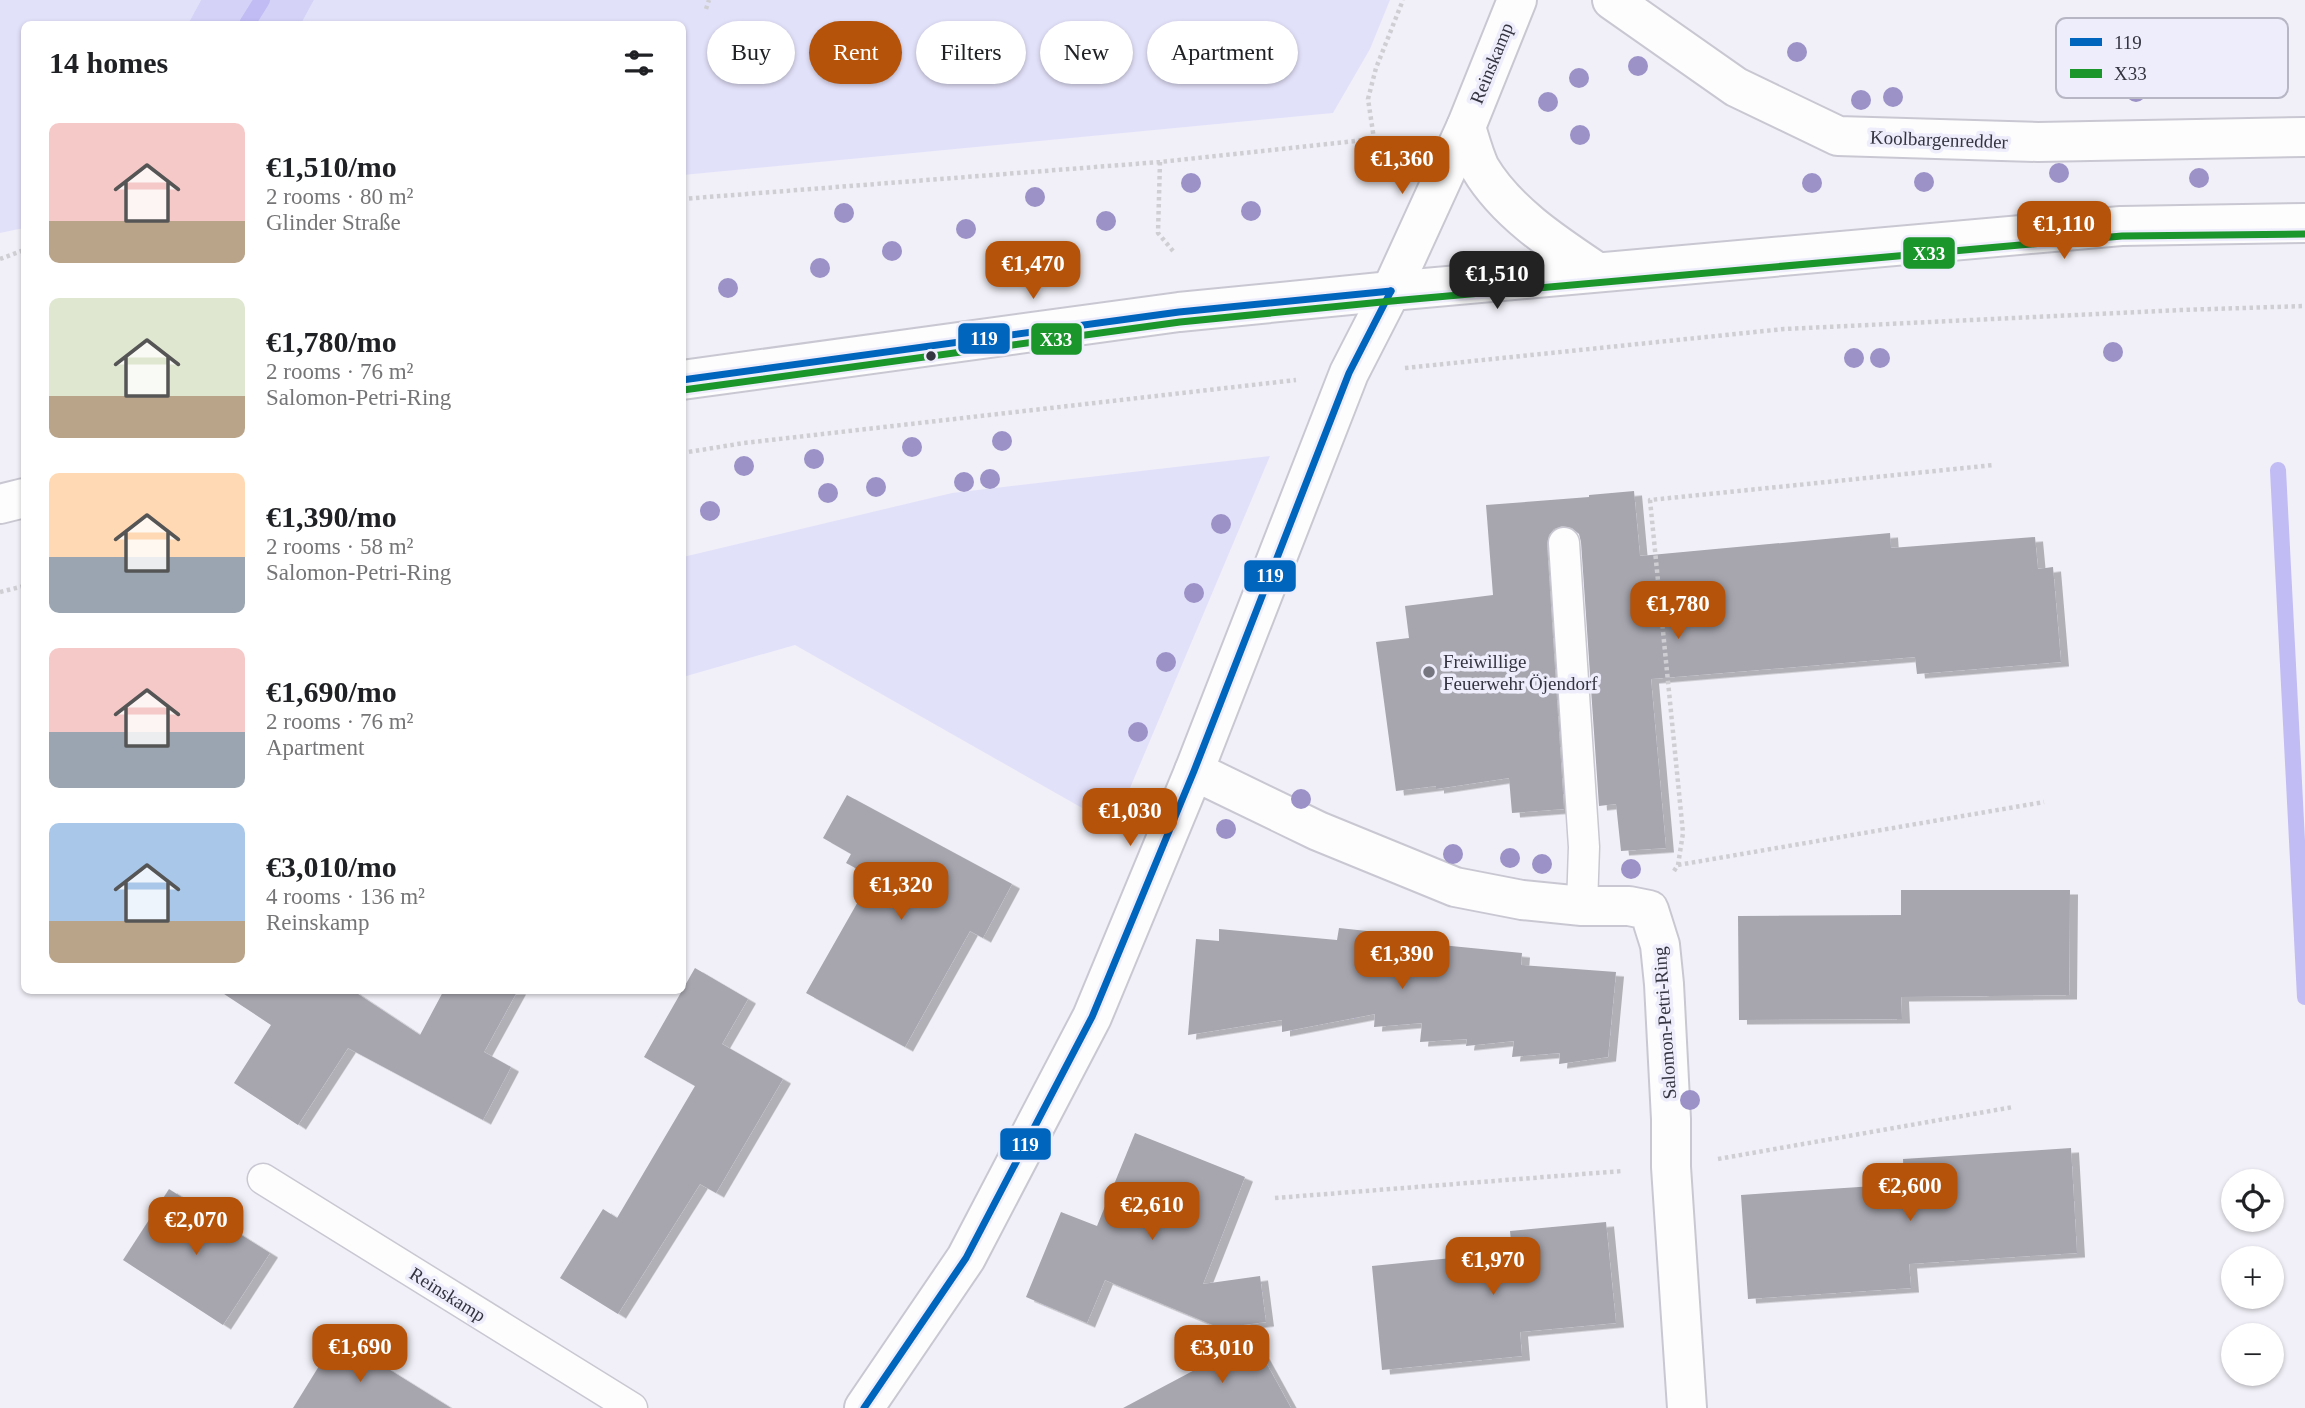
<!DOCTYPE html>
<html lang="en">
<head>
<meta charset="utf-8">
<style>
	:root { --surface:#fff; --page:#f2f2f2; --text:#202124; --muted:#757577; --accent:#b45309 }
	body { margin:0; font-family:"Times New Roman",serif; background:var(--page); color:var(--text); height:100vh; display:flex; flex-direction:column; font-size:26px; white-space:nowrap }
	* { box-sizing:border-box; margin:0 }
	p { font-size:23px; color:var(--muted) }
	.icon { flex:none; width:38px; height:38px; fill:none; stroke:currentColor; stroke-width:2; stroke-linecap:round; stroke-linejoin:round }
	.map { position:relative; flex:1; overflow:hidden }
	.side { position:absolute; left:21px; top:21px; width:665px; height:973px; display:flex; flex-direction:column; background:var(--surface); border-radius:10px; box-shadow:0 2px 5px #0004 }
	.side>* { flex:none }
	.guide { position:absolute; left:707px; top:21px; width:665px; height:63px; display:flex; gap:14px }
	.tools { position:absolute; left:2221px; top:1169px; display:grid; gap:14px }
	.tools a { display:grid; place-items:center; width:63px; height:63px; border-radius:50%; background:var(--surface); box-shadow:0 2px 5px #0004; font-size:35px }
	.price { position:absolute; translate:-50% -60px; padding:0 16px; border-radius:14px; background:var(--accent); color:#fff; font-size:23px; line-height:46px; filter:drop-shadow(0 2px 4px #0008) }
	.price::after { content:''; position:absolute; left:50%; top:42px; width:21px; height:16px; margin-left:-10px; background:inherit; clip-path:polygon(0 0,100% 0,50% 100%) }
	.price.selected { background:#222; color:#fff }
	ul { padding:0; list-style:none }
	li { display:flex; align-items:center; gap:21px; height:175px; padding:0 28px }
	li span { display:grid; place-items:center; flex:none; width:196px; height:140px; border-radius:10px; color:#555 }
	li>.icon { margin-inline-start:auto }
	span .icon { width:84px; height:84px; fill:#fffc; stroke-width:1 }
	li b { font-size:30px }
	h2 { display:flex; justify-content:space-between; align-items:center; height:84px; padding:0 28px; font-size:30px }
	.chip { padding:0 24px; border-radius:32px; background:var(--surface); box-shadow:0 2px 5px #0004; font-size:24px; line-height:63px }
	.chip.selected { background:var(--accent); color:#fff }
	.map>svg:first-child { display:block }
	.green { fill:#e2e1fa }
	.forest { fill:#d5d2f8 }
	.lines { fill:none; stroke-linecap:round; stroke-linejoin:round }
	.stream { stroke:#c1bcf4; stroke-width:16 }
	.building { fill:#a7a6af; filter:url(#shadow) }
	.lane-casing { stroke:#c9c8d2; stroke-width:33 }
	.street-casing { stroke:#c9c8d2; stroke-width:42 }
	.secondary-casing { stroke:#c9c8d2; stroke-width:42 }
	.path { stroke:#cfcfd3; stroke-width:4.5; stroke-dasharray:3.5 3.5; stroke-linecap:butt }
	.lane { stroke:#fdfdfe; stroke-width:30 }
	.street { stroke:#fdfdfe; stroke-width:38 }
	.secondary { stroke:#fdfdfe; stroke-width:38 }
	.bus-1-casing { stroke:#eeedfc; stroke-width:12 }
	.bus-2-casing { stroke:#eeedfc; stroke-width:12 }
	.bus-1 { stroke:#0065bd; stroke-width:7 }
	.bus-2 { stroke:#1a962b; stroke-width:7 }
	.tree { fill:#9c92c7 }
	.bus-dot { fill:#343441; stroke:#eeedfc; stroke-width:2.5 }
	.poi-dot { fill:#767681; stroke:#eeedfc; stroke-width:2.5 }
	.labels { text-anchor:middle; stroke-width:7; stroke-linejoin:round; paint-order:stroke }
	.street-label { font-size:19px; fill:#343441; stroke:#eeedfc }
	.poi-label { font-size:19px; fill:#343441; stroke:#eeedfc; text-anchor:start }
	.key { fill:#eeedfc; stroke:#b6b6c4; stroke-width:2 }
	.key-label { font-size:19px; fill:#343441 }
	.line-badge { stroke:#eeedfc; stroke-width:2.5 }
	.badge-label { font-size:19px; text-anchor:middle; font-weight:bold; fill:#fff }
</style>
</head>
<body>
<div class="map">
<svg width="2305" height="1408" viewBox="0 0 2305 1408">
	<defs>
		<filter id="shadow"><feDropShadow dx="8" dy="4.5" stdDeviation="0" flood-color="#0004"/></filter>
	</defs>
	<rect width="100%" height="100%" fill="#f1f0f8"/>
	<!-- green -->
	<g class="green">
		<path d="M0,0h201l-13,24h-164v204l-24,5z"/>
		<path d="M314,0h1076l-20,49 -37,64 -650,62 -1,-151h-381z"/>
		<path d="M1270,456l-156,370 -319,-181 -112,32v-120l269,-64z"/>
	</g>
	<!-- forest -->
	<path class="forest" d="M201,0h113l-13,24h-113z"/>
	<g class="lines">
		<!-- stream -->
		<g class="stream">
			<path d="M247,24l15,-24"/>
			<path d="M2278,470l27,527"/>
		</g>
	</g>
	<!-- building -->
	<g class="building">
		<path d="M1634,491l6,65 250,-23 1,15 144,-11 3,32 15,-2 8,95 -144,12 -2,-17 -264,22 15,169 -45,3 -5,-47 -17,2 -18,-264 -2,-8 -7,-6 -10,-2 -8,3 -5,6 -2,9 17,265 -52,4 -3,-35 -73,11v-3l-40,5 -20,-149 33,-4 -4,-32 88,-11 -7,-90 103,-8v-2z"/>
		<path d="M847,795l165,89 -29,54 -13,-7 -65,116 -99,-54 66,-116 -26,-14 5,-9 -28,-16z"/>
		<path d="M1901,890h169l-1,105 -168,2 1,22 -163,1 -1,-104 163,-1z"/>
		<path d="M1339,928l93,10 -1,6 91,9 -1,12 95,7 -8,85 -49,7 1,-11 -48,4 2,-16 -48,5 1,-7 -47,3 2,-19 -48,4 1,-13 -93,18v-12l-94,15 8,-96 23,2v-12l118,11z"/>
		<path d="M695,968l53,31 -26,45 61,35 -67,114 -16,-9 -82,130 -58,-36 43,-69 14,9 78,-132 -51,-29z"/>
		<path d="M218,990h134l68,45 24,-45h74l-34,62 27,15 -28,53 -135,-72 -50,77 -64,-42 37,-58z"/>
		<path d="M1135,1133l110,44 -42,107 57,-8 6,46 -46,6 -115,-48 -18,43 -61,-26 35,-85 36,14z"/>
		<path d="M2071,1148l6,105 -168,11 2,24 -163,11 -7,-104 163,-11 -1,-25z"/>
		<path d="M169,1189l101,64 -47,72 -100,-65z"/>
		<path d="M1606,1222l10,101 -96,9 2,24 -140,14 -10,-104 140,-14 -2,-21z"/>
		<path d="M337,1337l114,71h-158z"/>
		<path d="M1253,1339l38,69h-168z"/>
	</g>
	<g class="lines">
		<defs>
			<g id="lane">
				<path d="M1564,543l20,304 -2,59"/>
				<path d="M263,1179l369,229"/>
			</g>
			<g id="street">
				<path d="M1612,0l124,87 102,49 200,6 267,-5"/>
				<path d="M1466,127c4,13 8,28 14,41 26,44 75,76 117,104"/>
				<path d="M1194,771l124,60 137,56 67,13 60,6h47l20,4 11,35 4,39 7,135v48l16,241"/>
				<path d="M864,1408l102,-150 126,-241 102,-246 155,-398 42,-82 75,-164 51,-127"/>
			</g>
			<g id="secondary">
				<path d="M682,380l497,-68 212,-21 730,-65 184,-3"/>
				<path d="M0,504l24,-6"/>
			</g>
		</defs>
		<!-- lane casing -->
		<use href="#lane" class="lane-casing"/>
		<!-- street casing -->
		<use href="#street" class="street-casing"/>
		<!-- secondary casing -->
		<use href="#secondary" class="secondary-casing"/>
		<!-- path -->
		<g class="path">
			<path d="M706,9l3,-9"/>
			<path d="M1160,162l-2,71 15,18"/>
			<path d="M682,199l478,-37 214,-23 -6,-40 8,-31 27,-68"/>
			<path d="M0,259l24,-9"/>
			<path d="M1405,368l379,-39 397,-19 124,-4"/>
			<path d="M682,453l62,-10 552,-63"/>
			<path d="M0,592l24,-6"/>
			<path d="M1678,865l366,-63"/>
			<path d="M1674,871l4,-6 5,-32 -33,-333 344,-35"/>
			<path d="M1718,1159l295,-52"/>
			<path d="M1275,1198l347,-27"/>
		</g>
		<!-- lane -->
		<use href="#lane" class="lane"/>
		<!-- street -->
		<use href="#street" class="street"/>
		<!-- secondary -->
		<use href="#secondary" class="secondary"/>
		<defs>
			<g id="bus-1">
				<path d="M682,380l497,-68 212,-21"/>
				<path d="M864,1408l102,-150 126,-241 102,-246 155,-398 42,-82"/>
			</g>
			<path id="bus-2" d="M683,390l497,-68 212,-21 730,-65 183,-2"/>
		</defs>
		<!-- bus-1 casing -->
		<use href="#bus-1" class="bus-1-casing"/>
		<!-- bus-2 casing -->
		<use href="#bus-2" class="bus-2-casing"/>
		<!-- bus-1 -->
		<use href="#bus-1" class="bus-1"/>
		<!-- bus-2 -->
		<use href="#bus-2" class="bus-2"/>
	</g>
	<!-- trees -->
	<g class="tree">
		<circle cx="1797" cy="52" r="10"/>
		<circle cx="1638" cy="66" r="10"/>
		<circle cx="1579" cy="78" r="10"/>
		<circle cx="2245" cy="89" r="10"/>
		<circle cx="2136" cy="92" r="10"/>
		<circle cx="1893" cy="97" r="10"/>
		<circle cx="1861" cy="100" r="10"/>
		<circle cx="1548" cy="102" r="10"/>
		<circle cx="1580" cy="135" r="10"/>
		<circle cx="2059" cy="173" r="10"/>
		<circle cx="2199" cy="178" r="10"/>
		<circle cx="1924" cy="182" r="10"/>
		<circle cx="1191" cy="183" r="10"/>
		<circle cx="1812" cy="183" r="10"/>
		<circle cx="1035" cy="197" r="10"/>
		<circle cx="1251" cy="211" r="10"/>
		<circle cx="844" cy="213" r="10"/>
		<circle cx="1106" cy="221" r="10"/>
		<circle cx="966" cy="229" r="10"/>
		<circle cx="892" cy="251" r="10"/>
		<circle cx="820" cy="268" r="10"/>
		<circle cx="728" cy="288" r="10"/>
		<circle cx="2113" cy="352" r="10"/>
		<circle cx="1854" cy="358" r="10"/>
		<circle cx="1880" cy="358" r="10"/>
		<circle cx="1002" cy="441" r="10"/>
		<circle cx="912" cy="447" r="10"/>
		<circle cx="814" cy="459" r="10"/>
		<circle cx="744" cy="466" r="10"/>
		<circle cx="990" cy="479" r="10"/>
		<circle cx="964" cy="482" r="10"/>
		<circle cx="876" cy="487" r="10"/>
		<circle cx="828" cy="493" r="10"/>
		<circle cx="710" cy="511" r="10"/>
		<circle cx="1221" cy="524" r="10"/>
		<circle cx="1194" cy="593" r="10"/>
		<circle cx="1166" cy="662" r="10"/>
		<circle cx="1138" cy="732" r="10"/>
		<circle cx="1301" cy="799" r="10"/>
		<circle cx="1226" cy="829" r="10"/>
		<circle cx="1453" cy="854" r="10"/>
		<circle cx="1510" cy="858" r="10"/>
		<circle cx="1542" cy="864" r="10"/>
		<circle cx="1631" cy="869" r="10"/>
		<circle cx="1690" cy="1100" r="10"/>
	</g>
	<!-- markers -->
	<circle class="bus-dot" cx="931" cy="356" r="6"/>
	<circle class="poi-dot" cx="1429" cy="672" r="7"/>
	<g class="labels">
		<!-- street labels -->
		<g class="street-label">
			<text transform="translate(1491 63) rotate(-68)" y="7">Reinskamp</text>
			<text transform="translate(1939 139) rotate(2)" y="7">Koolbargenredder</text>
			<text transform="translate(1664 1023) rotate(-94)" y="7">Salomon-Petri-Ring</text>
			<text transform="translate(448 1294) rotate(32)" y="7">Reinskamp</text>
		</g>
		<!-- poi labels -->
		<g class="poi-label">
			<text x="1443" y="668">Freiwillige<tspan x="1443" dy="22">Feuerwehr Öjendorf</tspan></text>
		</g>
	</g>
	<!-- legend -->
	<rect x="2056" y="18" width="232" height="80" rx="10" class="key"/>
	<rect x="2070" y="38" width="32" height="8" fill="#0065bd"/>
	<rect x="2070" y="69" width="32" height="9" fill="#1a962b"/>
	<g class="key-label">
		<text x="2114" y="49">119</text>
		<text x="2114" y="80">X33</text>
	</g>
	<g class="line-badge">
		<rect x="1902" y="236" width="54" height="34" rx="7" fill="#1a962b"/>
		<rect x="957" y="322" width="54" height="33" rx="7" fill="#0065bd"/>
		<rect x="1030" y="322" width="53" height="34" rx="7" fill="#1a962b"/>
		<rect x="1243" y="559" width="54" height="34" rx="7" fill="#0065bd"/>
		<rect x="999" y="1127" width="53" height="34" rx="7" fill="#0065bd"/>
	</g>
	<g class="badge-label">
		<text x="1929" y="260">X33</text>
		<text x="984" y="345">119</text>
		<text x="1056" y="346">X33</text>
		<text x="1270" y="582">119</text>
		<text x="1025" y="1151">119</text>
	</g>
</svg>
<div class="tools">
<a><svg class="icon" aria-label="locate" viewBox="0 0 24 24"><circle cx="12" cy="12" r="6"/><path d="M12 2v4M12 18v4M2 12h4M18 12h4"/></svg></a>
<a>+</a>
<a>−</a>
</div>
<b class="price" style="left:1402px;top:196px">€1,360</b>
<b class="price" style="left:2064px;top:261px">€1,110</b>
<b class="price" style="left:1033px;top:301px">€1,470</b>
<b class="price selected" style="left:1497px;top:311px">€1,510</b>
<b class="price" style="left:1678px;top:641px">€1,780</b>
<b class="price" style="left:1130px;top:848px">€1,030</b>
<b class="price" style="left:901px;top:922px">€1,320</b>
<b class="price" style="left:1402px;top:991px">€1,390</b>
<b class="price" style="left:1910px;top:1223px">€2,600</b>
<b class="price" style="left:1152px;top:1242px">€2,610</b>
<b class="price" style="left:196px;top:1257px">€2,070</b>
<b class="price" style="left:1493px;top:1297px">€1,970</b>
<b class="price" style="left:360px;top:1384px">€1,690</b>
<b class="price" style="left:1222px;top:1385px">€3,010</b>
<div class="guide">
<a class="chip">Buy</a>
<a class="chip selected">Rent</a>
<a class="chip">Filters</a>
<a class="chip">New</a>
<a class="chip">Apartment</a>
</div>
<section class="side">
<h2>14 homes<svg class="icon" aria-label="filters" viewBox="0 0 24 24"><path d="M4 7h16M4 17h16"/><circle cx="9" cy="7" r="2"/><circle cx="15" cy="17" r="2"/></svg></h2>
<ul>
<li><span style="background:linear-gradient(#f6c9c9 70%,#b9a48a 0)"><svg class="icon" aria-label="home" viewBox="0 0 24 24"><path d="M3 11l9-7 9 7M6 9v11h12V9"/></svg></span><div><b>€1,510/mo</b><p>2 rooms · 80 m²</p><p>Glinder Straße</p></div></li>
<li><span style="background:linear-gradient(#dfe7d0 70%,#b9a48a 0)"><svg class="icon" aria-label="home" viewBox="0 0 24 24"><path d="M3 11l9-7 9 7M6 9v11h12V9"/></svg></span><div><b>€1,780/mo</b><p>2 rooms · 76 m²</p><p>Salomon-Petri-Ring</p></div></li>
<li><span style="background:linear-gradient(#ffd9b3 60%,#9aa5b1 0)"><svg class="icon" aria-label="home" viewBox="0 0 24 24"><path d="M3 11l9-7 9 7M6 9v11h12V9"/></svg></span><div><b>€1,390/mo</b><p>2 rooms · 58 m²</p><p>Salomon-Petri-Ring</p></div></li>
<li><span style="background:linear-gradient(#f6c9c9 60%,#9aa5b1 0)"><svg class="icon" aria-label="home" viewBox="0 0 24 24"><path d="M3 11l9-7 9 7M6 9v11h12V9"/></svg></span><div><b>€1,690/mo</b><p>2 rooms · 76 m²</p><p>Apartment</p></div></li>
<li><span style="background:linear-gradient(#a9c7e8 70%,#b9a48a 0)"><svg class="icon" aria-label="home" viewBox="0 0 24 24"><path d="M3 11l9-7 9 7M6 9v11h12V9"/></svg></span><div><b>€3,010/mo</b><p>4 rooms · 136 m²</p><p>Reinskamp</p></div></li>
</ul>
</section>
</div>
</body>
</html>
